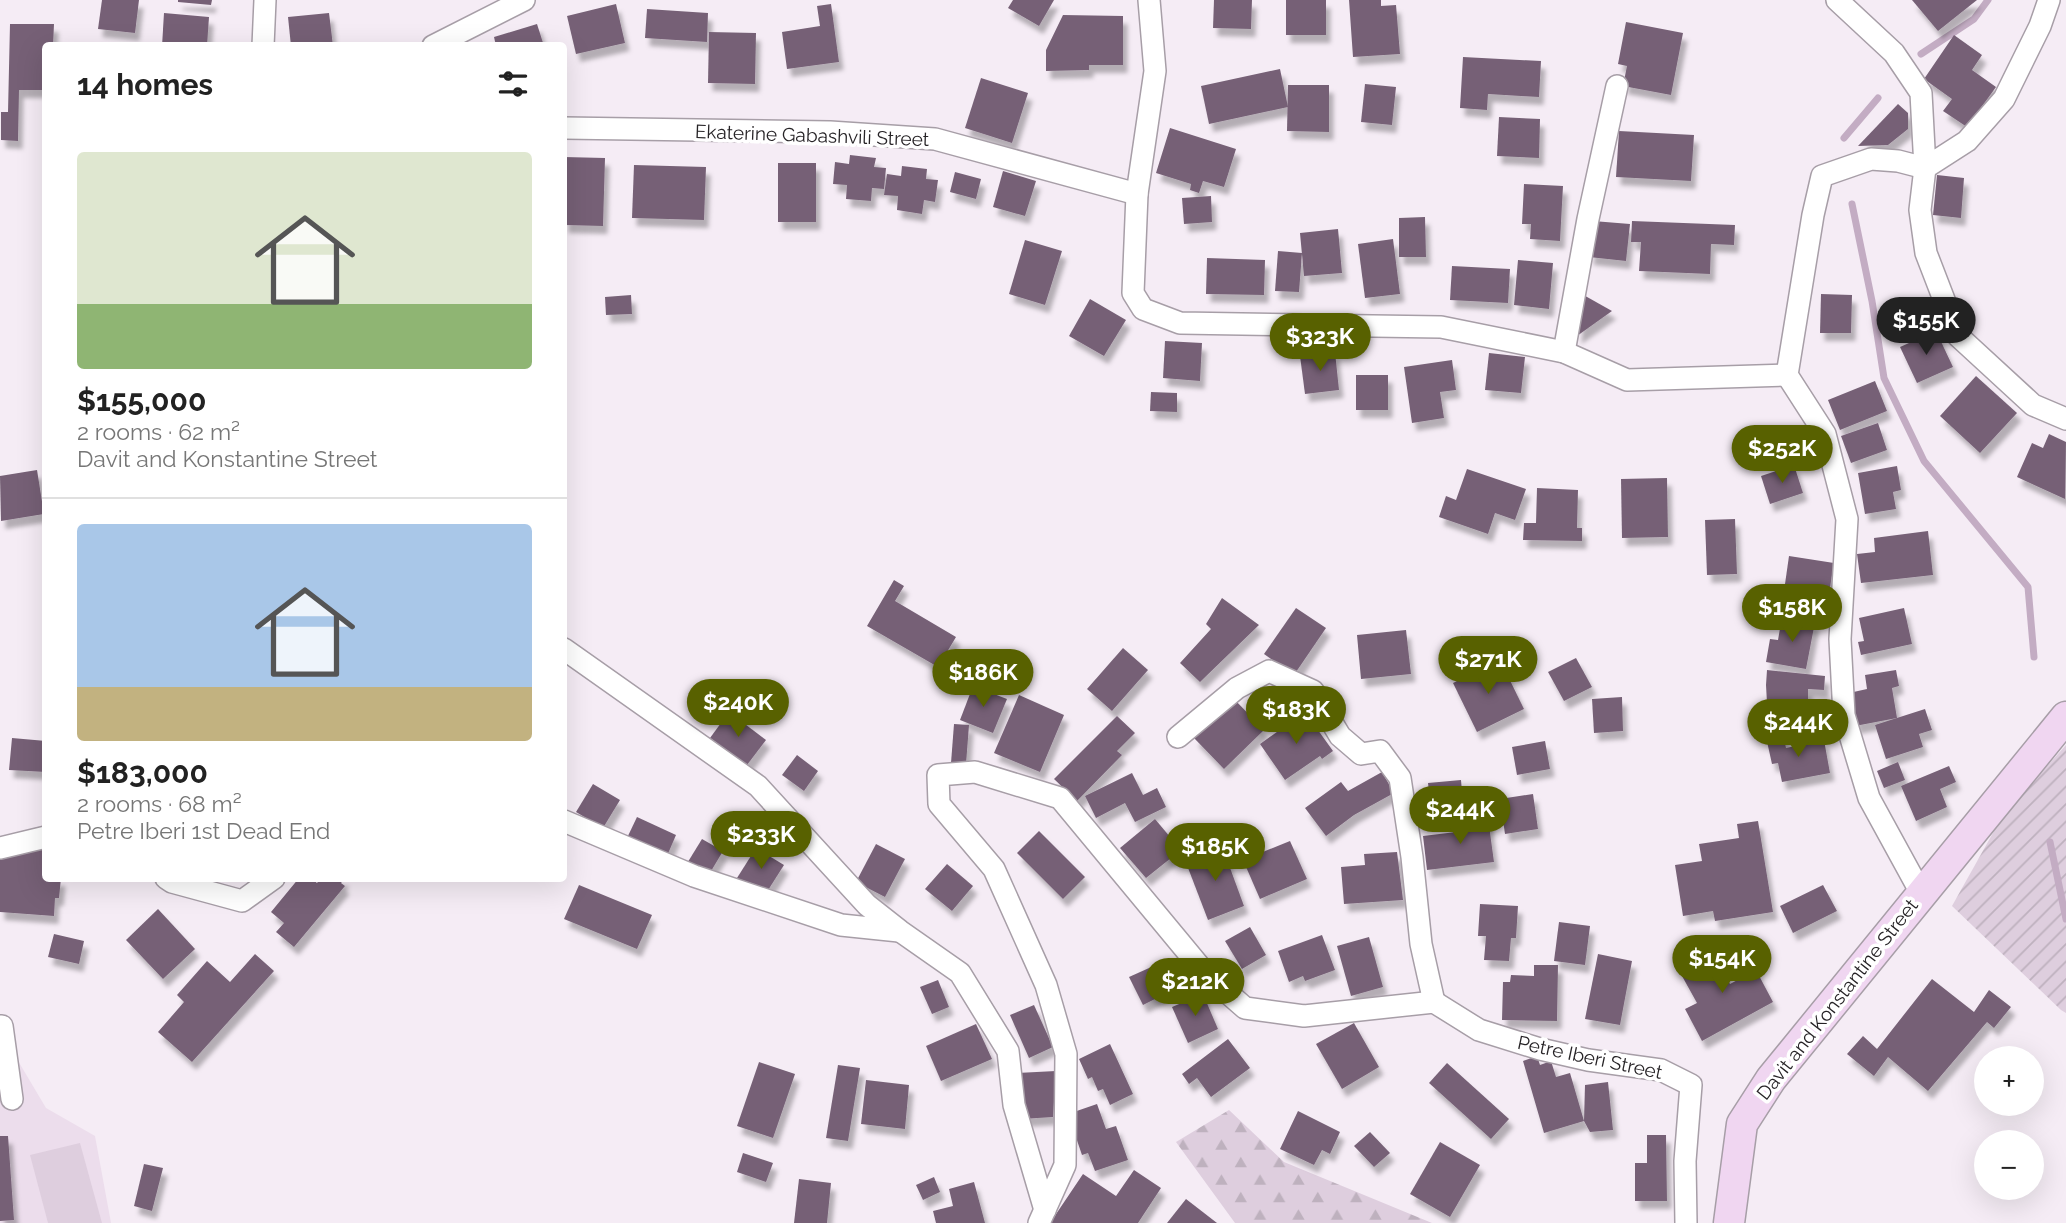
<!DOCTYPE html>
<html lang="en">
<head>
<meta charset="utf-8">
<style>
	:root { --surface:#fff; --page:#f6f6f6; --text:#222; --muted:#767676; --line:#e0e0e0; --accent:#586100 }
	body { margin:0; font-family:Raleway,sans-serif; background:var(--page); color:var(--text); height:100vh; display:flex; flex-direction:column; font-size:26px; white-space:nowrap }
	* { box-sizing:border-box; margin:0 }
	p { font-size:23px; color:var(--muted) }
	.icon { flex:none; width:38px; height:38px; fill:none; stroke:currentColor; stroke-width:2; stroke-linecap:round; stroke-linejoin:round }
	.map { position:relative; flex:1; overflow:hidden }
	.side { position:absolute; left:42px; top:42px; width:525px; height:840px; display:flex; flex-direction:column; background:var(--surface); border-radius:7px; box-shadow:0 7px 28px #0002 }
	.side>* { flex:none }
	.controls { position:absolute; left:1974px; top:1046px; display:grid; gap:14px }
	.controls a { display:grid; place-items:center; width:70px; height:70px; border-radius:50%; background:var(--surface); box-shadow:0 7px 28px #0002; font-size:35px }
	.price { position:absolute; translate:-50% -60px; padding:0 16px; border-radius:24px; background:var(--accent); color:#fff; font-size:23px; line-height:46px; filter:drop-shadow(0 2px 4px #0008) }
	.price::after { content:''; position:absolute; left:50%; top:42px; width:21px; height:16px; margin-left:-10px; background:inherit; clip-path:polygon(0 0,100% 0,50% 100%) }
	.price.on { background:#222; color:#fff }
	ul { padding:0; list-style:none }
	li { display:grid; align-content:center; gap:14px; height:371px; padding:0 35px }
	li+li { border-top:2px solid var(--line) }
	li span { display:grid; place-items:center; height:217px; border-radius:7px; color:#555 }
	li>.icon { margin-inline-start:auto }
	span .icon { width:126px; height:126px; fill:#fffc; stroke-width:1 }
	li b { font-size:30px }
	h2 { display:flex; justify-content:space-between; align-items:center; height:84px; padding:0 35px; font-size:30px }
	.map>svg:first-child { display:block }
	.built { fill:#ecddec }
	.forest { fill:url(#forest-firs) }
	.garden { fill:url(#garden-furrows) }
	.pitch { fill:#decede }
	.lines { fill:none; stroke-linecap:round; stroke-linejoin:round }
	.stream { stroke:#c3acc3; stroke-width:7 }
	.building { fill:#766176; filter:url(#shadow) }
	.minor-casing { stroke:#a79ea7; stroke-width:24 }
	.secondary-casing { stroke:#a79ea7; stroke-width:33 }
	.minor { stroke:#fff; stroke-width:21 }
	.secondary { stroke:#f0d6f1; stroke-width:30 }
	.labels { text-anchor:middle; stroke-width:7; stroke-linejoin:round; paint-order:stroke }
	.street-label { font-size:19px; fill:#262326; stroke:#fff }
</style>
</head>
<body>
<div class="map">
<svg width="2066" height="1223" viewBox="0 0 2066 1223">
	<defs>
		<pattern id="forest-firs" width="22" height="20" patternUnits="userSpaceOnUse" patternTransform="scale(1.75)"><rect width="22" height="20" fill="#decede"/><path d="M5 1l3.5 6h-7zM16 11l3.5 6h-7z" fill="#beb1be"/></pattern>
		<pattern id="garden-furrows" width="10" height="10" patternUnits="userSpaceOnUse" patternTransform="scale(1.75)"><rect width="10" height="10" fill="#decede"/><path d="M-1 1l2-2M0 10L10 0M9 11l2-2" fill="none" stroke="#beb1be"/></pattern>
		<filter id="shadow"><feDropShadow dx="4.5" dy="8" stdDeviation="2" flood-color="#0004"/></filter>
	</defs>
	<rect width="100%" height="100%" fill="#f5ecf5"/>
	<!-- built -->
	<path class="built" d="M0,1040l8,4 38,64 49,28 16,87h-111z"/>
	<!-- forest -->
	<path class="forest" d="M1229,1110l55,52 148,61h-197l-59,-81z"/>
	<!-- garden -->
	<path class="garden" d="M2066,745v268l-5,-3 -109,-104 51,-91z"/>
	<!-- pitch -->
	<path class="pitch" d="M80,1143l22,80h-54l-18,-68z"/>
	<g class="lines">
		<!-- stream -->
		<g class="stream">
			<path d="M1921,54l53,-35 14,-19"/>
			<path d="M1844,138l34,-40"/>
			<path d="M1852,204l20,97 12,77 40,83 104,126 6,70"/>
			<path d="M2050,842l16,77"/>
		</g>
	</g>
	<!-- building -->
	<g class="building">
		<path d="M102,0h37l-4,33 -37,-4z"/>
		<path d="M178,0h34l-1,5 -33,-3z"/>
		<path d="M1013,0h41l-15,26 -31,-18z"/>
		<path d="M1214,0h38l-1,29 -38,-1z"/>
		<rect x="1286" y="0" width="40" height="35"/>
		<path d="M1349,0h32v6l15,-1 4,49 -47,3z"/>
		<path d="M1912,0h65l-39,31z"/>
		<path d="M616,4l9,39 -49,11 -9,-38z"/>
		<path d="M831,4l8,58 -52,7 -5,-37 38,-6 -3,-20z"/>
		<path d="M647,9l61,4 -1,29 -62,-4z"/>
		<path d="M164,13l45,4 -2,29h-45z"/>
		<path d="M329,13l4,33h-42l-3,-29z"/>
		<path d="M1063,15l60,1v49h-34v5l-43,1v-21z"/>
		<path d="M1626,22l57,11 -12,62 -48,-9 4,-20 -9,-2z"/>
		<path d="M10,24h44l-1,22h-7v44h-27l-1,51 -17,-1v-28h7z"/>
		<path d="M537,24l7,22h-48l-2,-9z"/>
		<path d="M709,32l47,1 -1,51 -47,-1z"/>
		<path d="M1954,35l28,20 -10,15 24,17 -29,40 -24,-16 9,-12 -28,-20z"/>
		<path d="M1463,57l78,4 -2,36 -51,-3 -1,16 -27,-2z"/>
		<path d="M1280,69l8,38 -79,17 -8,-38z"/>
		<path d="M981,78l47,15 -16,50 -47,-15z"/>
		<path d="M1365,84l31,3 -4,38 -31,-3z"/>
		<path d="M1288,85h41v47l-42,-1z"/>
		<path d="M1898,104l10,9v16l-20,16 -30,1z"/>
		<path d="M1499,117l41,2 -1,39 -42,-2z"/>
		<path d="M1170,128l66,21 -12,38 -21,-6 -4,12 -9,-3 1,-6 -35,-11z"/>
		<path d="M1619,131l75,4 -3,46 -75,-4z"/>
		<path d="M850,155l26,3 -2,9 12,1 -2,21 -12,-1 -1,13 -25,-2 1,-14 -14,-1 2,-22 14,2z"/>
		<path d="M564,157l41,1 -2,68 -39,-1z"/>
		<rect x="778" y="163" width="38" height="59"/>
		<path d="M634,165l72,2 -2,53 -72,-2z"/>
		<path d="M902,166l25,3 -1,10 12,1 -3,22 -11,-2 -2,14 -25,-4 1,-14 -14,-1 3,-21 14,2z"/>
		<path d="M1003,171l33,10 -11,35 -32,-9z"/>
		<path d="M955,172l26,7 -5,20 -26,-7z"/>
		<path d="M1937,175l27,3 -3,40 -28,-3z"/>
		<path d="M1524,184l39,2 -3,55 -30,-2 1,-15h-9z"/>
		<path d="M1211,196l1,26 -28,2 -2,-26z"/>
		<path d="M1425,217l1,40h-27v-39z"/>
		<path d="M1593,221l37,3 -4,37 -37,-4z"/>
		<path d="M1632,221l103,4 -1,20 -23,-1 -1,30 -71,-3 2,-29h-10z"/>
		<path d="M1338,229l4,44 -38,3 -4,-43z"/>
		<path d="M1393,239l7,55 -35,4 -7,-54z"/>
		<path d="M1025,240l37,11 -17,54 -36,-11z"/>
		<path d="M1278,251l24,2 -3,39 -24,-1z"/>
		<path d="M1207,258l58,2 -1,35 -58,-1z"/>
		<path d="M1518,260l35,3 -4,46 -35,-4z"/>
		<path d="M1452,266l58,3 -2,34 -58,-3z"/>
		<path d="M1580,293l32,18 -35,25z"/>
		<path d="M1821,294l31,1 -1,38h-31z"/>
		<path d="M631,295l1,19 -26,1 -1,-18z"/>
		<path d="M1090,299l36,21 -22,36 -35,-20z"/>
		<path d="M1936,331l17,36 -36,16 -17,-36z"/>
		<path d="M1165,341l37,2 -2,38 -37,-3z"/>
		<path d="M1335,352l4,38 -34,4 -5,-38z"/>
		<path d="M1489,353l36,4 -4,36 -36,-3z"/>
		<path d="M1452,360l4,30 -16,2 4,26 -32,5 -8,-56z"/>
		<rect x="1356" y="375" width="32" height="35"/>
		<path d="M1976,376l41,37 -37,40 -40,-37z"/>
		<path d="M1875,381l12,30 -47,19 -12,-30z"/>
		<path d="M1151,392l26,1v19l-27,-1z"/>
		<path d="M1878,423l9,27 -36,13 -10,-27z"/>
		<path d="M2049,434l17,8 -1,57 -48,-22 15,-34 11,5z"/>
		<path d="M1794,465l9,28 -33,11 -9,-28z"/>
		<path d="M1897,466l4,24 -8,2 3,17 -31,5 -7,-41z"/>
		<path d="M1467,469l59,20 -11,31 -20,-7 -7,21 -49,-17 7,-21 10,4z"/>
		<path d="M37,470l7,44 -43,7 -1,-45z"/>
		<path d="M1667,478l1,59 -46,1 -1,-59z"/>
		<path d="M1537,488l41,2 -1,38h5v13l-59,-1 1,-17h12z"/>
		<path d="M1735,519l2,55 -30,1 -2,-55z"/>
		<path d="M1928,531l5,44 -72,8 -4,-29 18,-2 -1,-14z"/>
		<path d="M1789,556l45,7 -8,49 -44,-7z"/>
		<path d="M894,580l10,6 -9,15 61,36 -18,30 -71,-41z"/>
		<path d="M1222,598l37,27 -59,57 -20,-19 31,-34 -5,-5z"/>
		<path d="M1296,608l30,20 -32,47 -30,-21z"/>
		<path d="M1904,608l8,36 -51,11 -3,-13 6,-1 -5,-23z"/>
		<path d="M1782,617l33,5 -9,47 -40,-7 4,-23 8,1z"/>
		<path d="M1406,630l5,44 -50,5 -4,-44z"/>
		<path d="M1123,648l25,22 -36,41 -25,-22z"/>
		<path d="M1576,658l16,29 -28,14 -16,-29z"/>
		<path d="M1500,660l24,49 -47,23 -24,-49z"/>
		<path d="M1767,670l58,6 -1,14 -16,-1v11l19,-1 1,19 -60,3 -2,-36z"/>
		<path d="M1896,670l3,16 -7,2 5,30 -42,8 -6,-33 18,-4 -2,-14z"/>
		<path d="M973,686l34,13 -14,34 -33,-13z"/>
		<path d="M1019,695l45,20 -24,57 -46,-19z"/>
		<path d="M1622,697l1,34 -29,2 -2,-34z"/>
		<path d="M1234,699l30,31 -40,39 -30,-31z"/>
		<path d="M1925,709l7,21 -13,4 4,13 -37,12 -11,-34z"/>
		<path d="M729,712l37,28 -19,25 -37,-27z"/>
		<path d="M1305,712l28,39 -11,8 -2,-3 -35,24 -25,-36z"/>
		<path d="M1117,716l18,17 -18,18 5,4 -45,46 -23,-22z"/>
		<path d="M954,724l15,1 -3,39 -15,-1z"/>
		<path d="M1783,734l3,14 38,-8 6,33 -48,9 -4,-19 -6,1 -6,-27z"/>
		<path d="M12,738l34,3v31l-37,-2z"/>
		<path d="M1545,741l5,28 -33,6 -5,-28z"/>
		<path d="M797,755l21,16 -14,20 -22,-16z"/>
		<path d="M1898,762l7,18 -21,8 -7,-17z"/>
		<path d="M1949,766l7,16 -16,7 7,18 -31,14 -15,-35z"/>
		<path d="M1382,772l12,21 -40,22 -28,21 -21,-28 36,-26 7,9z"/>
		<path d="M1132,773l11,22 14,-7 9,19 -31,15 -10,-19 -29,15 -11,-22z"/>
		<path d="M1461,780l3,35 -32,3 -4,-35z"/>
		<path d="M593,784l27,16 -17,28 -27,-16z"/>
		<path d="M1533,794l5,35 -33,5 -5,-35z"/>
		<path d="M637,817l39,18 -9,21 -40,-18z"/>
		<path d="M1488,818l6,44 -67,8 -4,-34 33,-4 -2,-9z"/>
		<path d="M1155,819l26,31 -35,28 -26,-30z"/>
		<path d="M1758,821l15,91 -58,9 -2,-10 -30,5 -8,-51 27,-4 -3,-17 40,-6 -2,-14z"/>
		<path d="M1039,831l46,46 -22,22 -46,-46z"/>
		<path d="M702,839l21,12 -16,27 -21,-13z"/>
		<path d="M1290,841l17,38 -47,20 -17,-39z"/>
		<path d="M876,844l29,15 -20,38 -29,-15z"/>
		<path d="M46,846v32h15l-2,20h-4l-1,18 -54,-4v-59z"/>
		<path d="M1222,846l22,60 -36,14 -23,-60z"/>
		<path d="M756,848l28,17 -19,30 -28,-17z"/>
		<path d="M1397,852l6,48 -59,4 -3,-37 24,-2 -1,-11z"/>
		<path d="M947,864l26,22 -21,25 -27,-22z"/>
		<path d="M299,878h12l6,5 4,-5h24l-4,5 4,3 -51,61 -18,-15 8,-9 -13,-11z"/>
		<path d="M579,885l73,30 -15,34 -73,-30z"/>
		<path d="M1823,885l14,26 -44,22 -13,-27z"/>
		<path d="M1480,904l38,2 -2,32h-5l-2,23 -25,-1 2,-24h-8z"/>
		<path d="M158,909l37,40 -32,30 -37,-39z"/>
		<path d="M1559,922l31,4 -5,39 -31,-4z"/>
		<path d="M1250,927l16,28 -24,14 -17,-28z"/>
		<path d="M54,934l30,7 -5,23 -31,-7z"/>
		<path d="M1322,935l13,35 -30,11 -2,-5 -14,6 -11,-31z"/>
		<path d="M1369,937l14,50 -32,9 -14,-50z"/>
		<path d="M1717,944l12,22 -7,4 8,14 26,-14 17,32 -71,39 -17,-32 12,-6 -15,-27 17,-9 -5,-11z"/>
		<path d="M255,954l19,17 -82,91 -34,-30 26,-30 -7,-7 30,-34 23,21z"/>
		<path d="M1598,954l34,7 -12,64 -35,-6z"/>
		<path d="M1158,964l13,27 -28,14 -14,-28z"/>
		<path d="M1534,965h24l-1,56 -55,-1 1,-38h7l1,-7 23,1z"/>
		<path d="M1932,979l42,33 15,-22 22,17 -17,21 -7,-6 -59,69 -40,-34 -14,19 -27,-22 16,-18 14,13z"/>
		<path d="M938,980l11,27 -17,7 -12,-27z"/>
		<path d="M1203,994l15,35 -30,14 -16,-36z"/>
		<path d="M1034,1005l19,42 -24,11 -19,-43z"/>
		<path d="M1354,1023l25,44 -37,22 -26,-45z"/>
		<path d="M976,1024l16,35 -51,22 -15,-35z"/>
		<path d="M1228,1039l22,29 -39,29 -14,-19 -8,6 -7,-10z"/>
		<path d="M1110,1044l23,50 -23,11 -7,-16 -5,2 -6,-14 -4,2 -9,-20z"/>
		<path d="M1537,1056l3,9 11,-4 5,16 14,-4 14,48 -40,12 -21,-72z"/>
		<path d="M759,1062l36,12 -22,64 -36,-12z"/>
		<path d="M1447,1063l62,56 -18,20 -62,-56z"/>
		<path d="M838,1065l22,3 -12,73 -22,-3z"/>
		<path d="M1056,1071l-3,46 -31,2 -5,-46z"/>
		<path d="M866,1080l43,5 -4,44 -44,-5z"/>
		<path d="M1608,1082l5,48 -23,2 -6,-11 1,-36z"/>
		<path d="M1097,1104l9,25 10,-3 12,34 -33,11 -7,-18 -6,2 -14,-41z"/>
		<path d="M1298,1111l42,21 -10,22 -8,-4 -8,15 -34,-16z"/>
		<path d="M1370,1132l20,21 -16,14 -20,-21z"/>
		<path d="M1647,1135h19l1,66h-32v-38h12z"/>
		<path d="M0,1136h8l6,84 -14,1z"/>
		<path d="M1440,1142l40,23 -30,52 -40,-23z"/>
		<path d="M743,1153l30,10 -7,19 -29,-10z"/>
		<path d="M144,1164l19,4 -11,43 -18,-5z"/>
		<path d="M1134,1170l27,18 -23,35h-88l33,-49 33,22z"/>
		<path d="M934,1177l6,15 -17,8 -7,-15z"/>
		<path d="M799,1179l32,4 -4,40h-33z"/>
		<path d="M974,1182l11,41h-49l-3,-12 20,-5 -4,-17z"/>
		<path d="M1186,1199l31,24h-50z"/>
	</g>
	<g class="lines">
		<defs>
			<g id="minor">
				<path d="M1149,0l6,71 -18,123 -4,99 10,16 37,14 261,4 123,25 63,28 160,-5"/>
				<path d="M1837,0l57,53 27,40 4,75 42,-27 37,-42 36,-73 9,-26"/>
				<path d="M263,46l2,-46"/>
				<path d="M433,46l91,-46"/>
				<path d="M564,128l266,4 105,7 202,55"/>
				<path d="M1564,352l24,-133 29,-133"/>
				<path d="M564,649l194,137 109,119 33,26 60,42 48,78 6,54 31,105"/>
				<path d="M1178,737l59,-49 32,-17 44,20 27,45 21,18 19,-3 20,27 12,79 9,87 13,58"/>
				<path d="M564,821l130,55 147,49 58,6"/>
				<path d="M0,848l46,-11"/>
				<path d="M166,878l6,4 70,19 32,-23"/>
				<path d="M1921,893l-52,-95 -25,-83 -4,-76 7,-120 -22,-85 -38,-59 26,-160 9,-39 49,-17 27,2 27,7 -5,42 6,43 32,83 75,69 33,14"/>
				<path d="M0,1026h2l10,73"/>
				<path d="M1039,1223l26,-58 1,-111 -20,-69 -52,-116 -55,-65 -1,-29 37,-3 85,26 145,175 40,35 59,8 130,-14 45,28 61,19 48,11 73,10 30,15 -6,76 1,62"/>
			</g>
			<path id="secondary" d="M1729,1223l13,-99 29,-45 295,-362"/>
		</defs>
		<!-- minor casing -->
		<use href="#minor" class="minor-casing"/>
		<!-- secondary casing -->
		<use href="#secondary" class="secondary-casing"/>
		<!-- minor -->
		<use href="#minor" class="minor"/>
		<!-- secondary -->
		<use href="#secondary" class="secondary"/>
	</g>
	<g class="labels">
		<!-- street labels -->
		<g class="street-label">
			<text transform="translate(812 135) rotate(2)" y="7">Ekaterine Gabashvili Street</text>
			<text transform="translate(1837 999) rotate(-52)" y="7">Davit and Konstantine Street</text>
			<text transform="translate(1590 1057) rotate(12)" y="7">Petre Iberi Street</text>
		</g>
	</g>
</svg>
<div class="controls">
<a>+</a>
<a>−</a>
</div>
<b class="price on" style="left:1926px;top:357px">$155K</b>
<b class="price" style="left:1320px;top:373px">$323K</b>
<b class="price" style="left:1782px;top:485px">$252K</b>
<b class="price" style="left:1792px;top:644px">$158K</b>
<b class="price" style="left:1488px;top:696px">$271K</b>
<b class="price" style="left:983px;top:709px">$186K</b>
<b class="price" style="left:738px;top:739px">$240K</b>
<b class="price" style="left:1296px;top:746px">$183K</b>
<b class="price" style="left:1798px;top:759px">$244K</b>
<b class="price" style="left:1460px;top:846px">$244K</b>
<b class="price" style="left:761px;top:871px">$233K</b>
<b class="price" style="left:1215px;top:883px">$185K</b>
<b class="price" style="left:1722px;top:995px">$154K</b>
<b class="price" style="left:1195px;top:1018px">$212K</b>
<section class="side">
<h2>14 homes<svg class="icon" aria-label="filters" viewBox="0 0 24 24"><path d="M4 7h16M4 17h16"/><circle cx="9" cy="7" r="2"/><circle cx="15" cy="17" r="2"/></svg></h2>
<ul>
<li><span style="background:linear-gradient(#dfe7d0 70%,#8fb573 0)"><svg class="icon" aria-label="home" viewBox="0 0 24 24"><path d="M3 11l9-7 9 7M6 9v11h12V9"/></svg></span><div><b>$155,000</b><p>2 rooms · 62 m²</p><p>Davit and Konstantine Street</p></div></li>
<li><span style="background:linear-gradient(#a9c7e8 75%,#c2b280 0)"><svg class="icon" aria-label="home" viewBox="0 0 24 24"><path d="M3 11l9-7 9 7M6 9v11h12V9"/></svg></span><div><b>$183,000</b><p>2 rooms · 68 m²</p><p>Petre Iberi 1st Dead End</p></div></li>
</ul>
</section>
</div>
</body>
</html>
